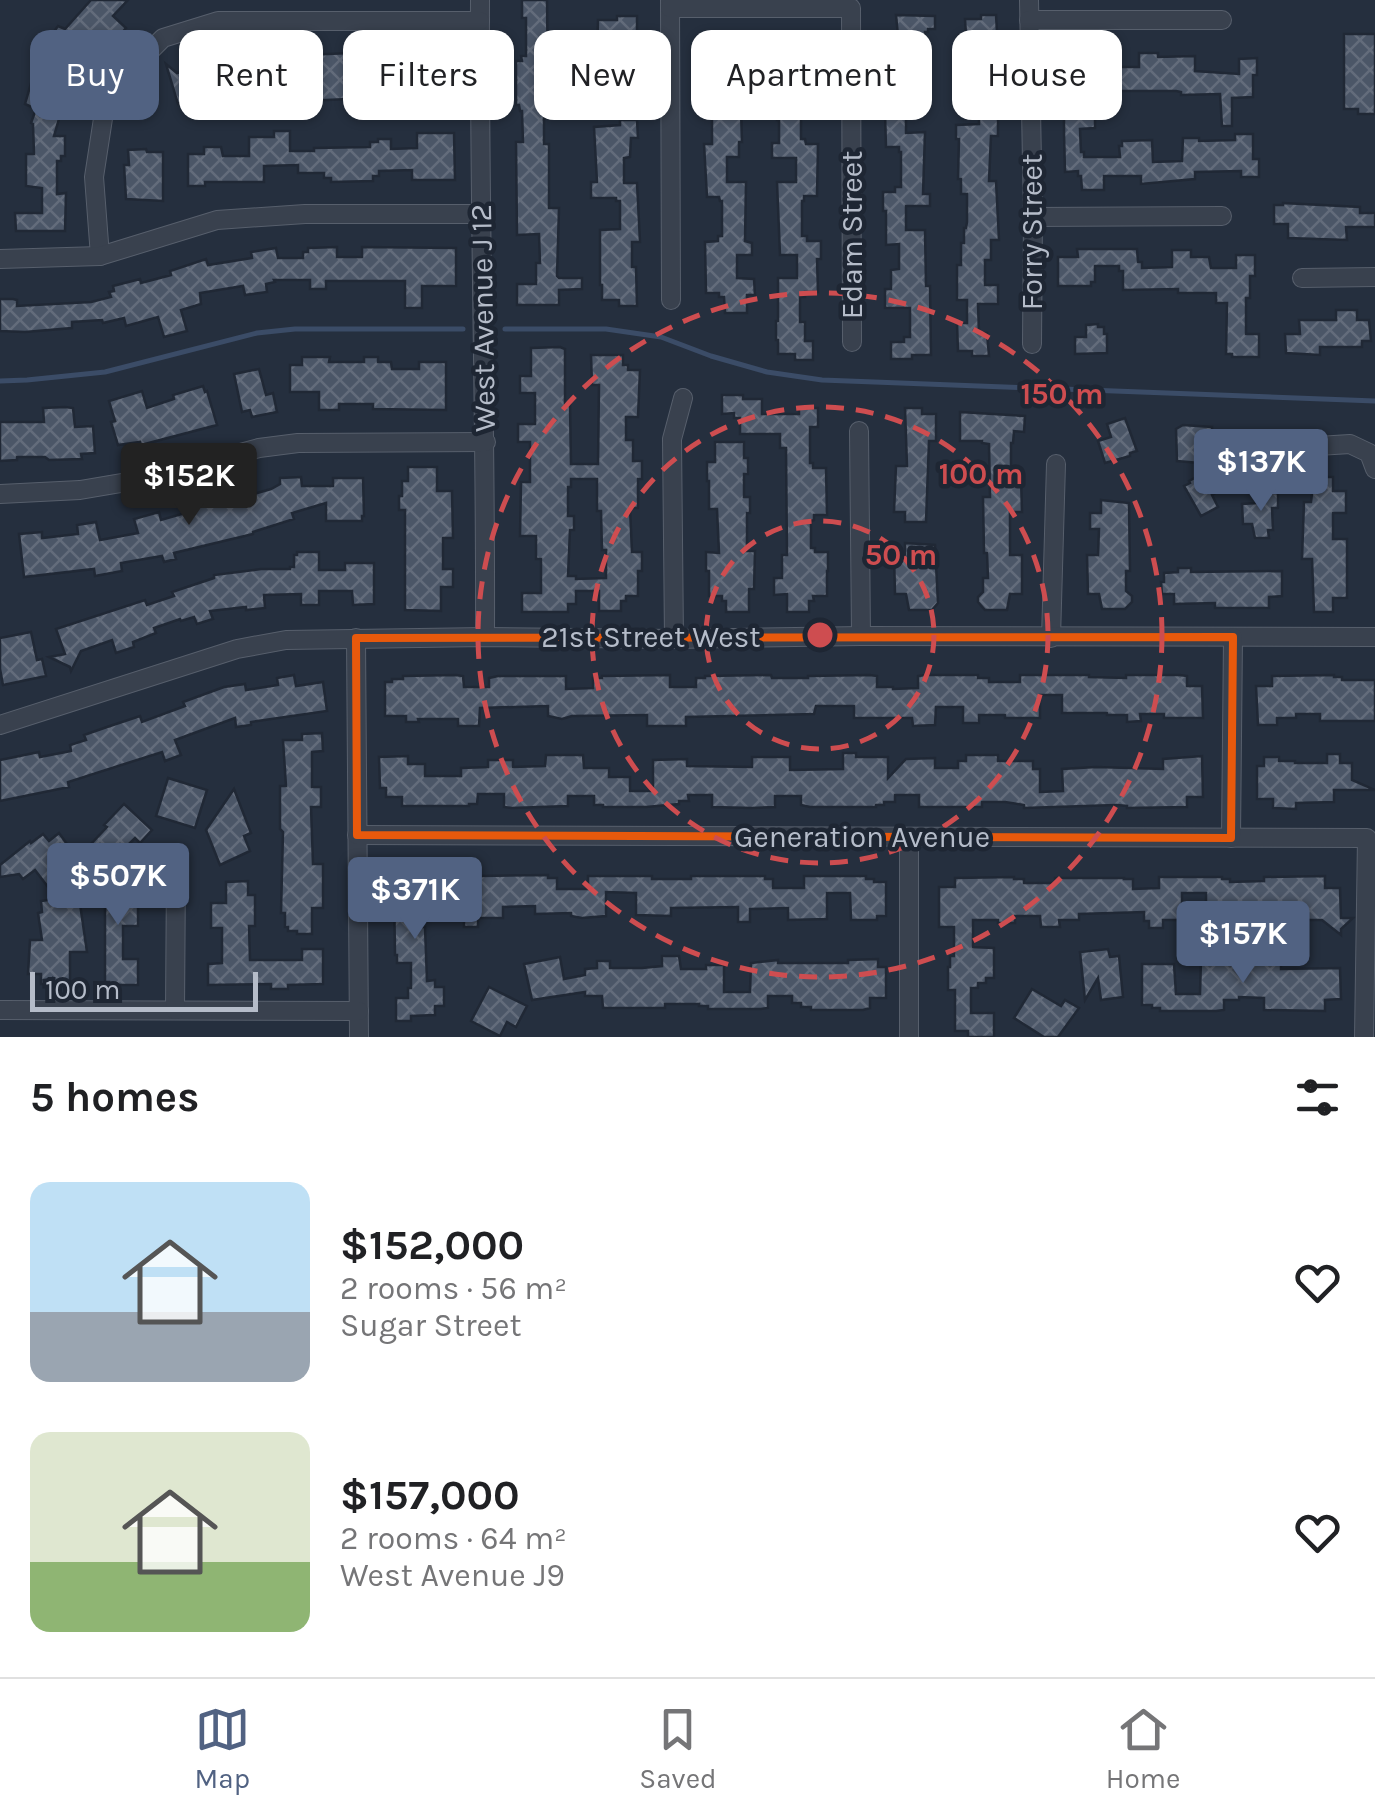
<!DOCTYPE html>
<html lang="en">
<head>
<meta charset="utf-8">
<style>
	:root { --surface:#fff; --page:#f2f2f2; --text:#202124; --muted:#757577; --line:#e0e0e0; --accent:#516282 }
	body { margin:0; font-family:Karla,sans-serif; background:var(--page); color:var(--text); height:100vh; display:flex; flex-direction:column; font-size:38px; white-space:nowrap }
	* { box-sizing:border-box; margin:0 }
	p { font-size:32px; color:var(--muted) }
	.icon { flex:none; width:55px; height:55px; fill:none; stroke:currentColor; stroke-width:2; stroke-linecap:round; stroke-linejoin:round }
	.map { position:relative; height:1037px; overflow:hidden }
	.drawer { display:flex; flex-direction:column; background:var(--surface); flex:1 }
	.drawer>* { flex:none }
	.top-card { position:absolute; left:30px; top:30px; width:1315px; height:90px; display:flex; gap:20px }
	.scale { position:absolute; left:30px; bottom:25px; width:228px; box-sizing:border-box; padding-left:10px; border:5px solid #b5bcc9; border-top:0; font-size:28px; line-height:35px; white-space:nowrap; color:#b5bcc9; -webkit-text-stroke:8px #1e2633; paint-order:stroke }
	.price { position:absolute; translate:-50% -85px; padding:0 22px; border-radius:10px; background:var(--accent); color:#fff; font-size:32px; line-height:65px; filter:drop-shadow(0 2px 5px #0008) }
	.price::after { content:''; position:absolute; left:50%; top:60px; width:30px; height:22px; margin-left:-15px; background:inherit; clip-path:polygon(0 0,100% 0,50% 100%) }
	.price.on { background:#222; color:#fff }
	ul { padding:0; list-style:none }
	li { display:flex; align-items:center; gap:30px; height:250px; padding:0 30px }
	li span { display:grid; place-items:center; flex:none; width:280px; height:200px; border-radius:20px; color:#555 }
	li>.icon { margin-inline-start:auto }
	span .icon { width:120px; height:120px; fill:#fffc; stroke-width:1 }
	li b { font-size:42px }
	h2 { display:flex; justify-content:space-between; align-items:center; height:120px; padding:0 30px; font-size:42px }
	.pill { padding:0 35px; border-radius:20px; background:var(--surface); box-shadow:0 2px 8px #0004; font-size:35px; line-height:90px }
	.pill.on { background:var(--accent); color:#fff }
	.dock { display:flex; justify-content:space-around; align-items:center; height:140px; border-top:2px solid var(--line); background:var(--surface); font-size:28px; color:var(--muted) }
	.dock a { display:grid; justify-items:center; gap:5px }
	.dock .on { color:var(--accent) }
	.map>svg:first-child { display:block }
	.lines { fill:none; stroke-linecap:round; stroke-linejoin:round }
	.stream { stroke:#3b4c67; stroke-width:5 }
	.building { fill:url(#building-cross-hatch); stroke:#202835; stroke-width:2.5; fill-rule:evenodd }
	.street-casing { stroke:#575f6c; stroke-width:20 }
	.street { stroke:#39414e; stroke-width:18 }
	.marked { fill:none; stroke:#e8590c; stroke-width:8; stroke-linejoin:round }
	.ring { fill:none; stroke:#ce4d50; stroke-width:5; stroke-dasharray:18 12 }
	.labels { text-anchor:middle; stroke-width:9; stroke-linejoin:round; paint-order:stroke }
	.street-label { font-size:30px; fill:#b5bcc9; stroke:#1e2633 }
	.centre { fill:#ce4d50; stroke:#1e2633; stroke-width:5 }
	.ring-label { font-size:30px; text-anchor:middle; font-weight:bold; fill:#ce4d50; stroke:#1e2633; stroke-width:9; stroke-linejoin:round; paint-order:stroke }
</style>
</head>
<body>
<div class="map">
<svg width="1375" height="1037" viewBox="0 0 1375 1037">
	<defs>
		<pattern id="building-cross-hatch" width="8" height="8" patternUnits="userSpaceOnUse" patternTransform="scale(2.5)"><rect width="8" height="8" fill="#4b5667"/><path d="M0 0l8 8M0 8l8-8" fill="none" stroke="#636c7b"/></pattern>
	</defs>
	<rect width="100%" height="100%" fill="#252f3e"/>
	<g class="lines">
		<!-- stream -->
		<g class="stream">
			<path d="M505,329h101l55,8 50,19 56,16 55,8 553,21"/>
			<path d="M0,381l27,-1 78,-8 152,-39 38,-4h168"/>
		</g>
	</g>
	<!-- building -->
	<g class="building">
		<path d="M91,0h37l-15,16 13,12 -15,17 -4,-4 -14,20 -11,-8 -18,27 -7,25h3l-2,6 3,1 -7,24h11v20h-4v5h-4v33l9,-1 -1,38h-49l-1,-18h27v-25l-16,-2v-32h8l-1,-30 -2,-1 5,-14 -11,-5 7,-24 9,3 6,-21 -10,-7 21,-29 7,3z"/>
		<path d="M522,0h25l1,86h4l1,19h-9v39h5v64h10l-2,68 2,2h23v11l-23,1v15h-42v-21h19v-21h4l-1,-29 -22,1 -1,-93h7l-1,-31h-2l-1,-6h-3v-44h6l-1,-5h5v-38h-4z"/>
		<path d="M896,15l39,1v13h-7v3h-3v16h-16v25h12l2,33 -17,1v26l19,-1 -2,62h7v12h-24v24h19l1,56h4l1,69h-19v4h-21v-17h13v-5h6v-29h-25v-19h6v-19l8,-1v-25l-13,1v-34h-3v-19h12v-5h6v-35h-2v-5h-13l-1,-34h-2v-18h8v-59h7z"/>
		<path d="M981,15h15l1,17h-6l1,20h-5v25h9v18h-17v-4h-15v-17h-6l1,-39h7l-1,-16h16z"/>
		<path d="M617,16h20v18h-13v5h-4l1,35h2v5h12v18h-20v-4h-19l2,-73h19z"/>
		<path d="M804,32v4h6v16h8l-1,47h-13v5h-3v35h4l1,5h12l-1,52h-13v5h-2v35h5v5h14v18h-4l1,33h-13v5h-5v25h5v19h8v19h-18v-6h-17v-14h-2v-19h2v-43h19v-23h-17l-3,-73h19v-24h-24v-15h7v-23h-2l-1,-19h-6v-15h6v-39h5l-1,-14z"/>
		<path d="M743,33v20h6v13h-4v29h7v14l-11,1 1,32h-3v15h-12v25h19l-1,59 7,2v12h-15v23l17,1 1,16h-8v18h-22l-1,-16h-5v-4h-13l-1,-51 13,-1v-5h4v-35h-2l-1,-4h-12l-3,-53h8v-26h13v-21h-7v-25h-14l-1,-19h13v-5h5l-1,-14z"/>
		<path d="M1344,34h31v80h-17v-5h-14z"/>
		<path d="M1081,46l31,1v20h27v-14h19v4l37,-1v15l44,3v-15l18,-1v17h-4v22l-21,1v28h-10l-2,-32 -39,1v-3l-5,-1h-73v21h-8v16l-15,1 1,23h3v5h36l-1,-11h3v-5l30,-1 1,22 29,-1 1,-23h16v3l36,-1v-6h18v25h6v18h-18v-6l-46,1v7l-54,5v-8h-37v14h-22l-1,-14h-3v-5l-13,1 -1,-39v-18h8l-1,-32h-5v-17l15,-1z"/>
		<path d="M373,52v3h6v3h36v-6h17v12h25v28h-4v2h-24v9h-14v-23h-24v7h-13v-7h-30v19l-43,2v-15l-27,-25v30h-18l-2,-14 -41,12 3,11 -25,8 -3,-9 -14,5 -12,-40 11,9 14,-4 -2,-5 33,-10 83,1z"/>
		<path d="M979,118h19v18h-7l-2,45h7l3,59h-8v20h-6v25h13v19h-20l1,29h8l2,23h-17v-5h-14l-1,-28h10v-23h-10v-35h4v-22h3v-15h2l1,-6v-28h-6v-15h-3l1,-40h-3v-14l23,-1z"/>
		<path d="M620,120h17l1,18h-7l-1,19 -6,1v25h13l3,59h-8v25h4l1,39h-18v-6h-17v-15h-2v-55l20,-1v-28h-4v-3h-25v-16h6l-3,-55 26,-2z"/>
		<path d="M274,131h16v20h24v-3l56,-1v-5h8v-3h13v10l26,-1v-15h37l1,47h-43v-10l-33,1v5h-6v5l-42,1v-4h-7v-5h-26v-8l-34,1v16h-59v4h-17v-32h16v-7h17l2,9h26v-19h25z"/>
		<path d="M146,149l1,3h16v49l-37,-2 -2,-34h5l-1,-15z"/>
		<path d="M1283,203l77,4v6h15v14h-29l1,13 -59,-2v-14h-14v-19h9z"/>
		<path d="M337,247v10h25v-10l94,1v38h-34v22h-17v-27h-79v8h-16v-9h-36l1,2 -9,2 1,8 -22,3 -2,-9 -43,7 1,11 -20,6 6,21 -23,6 -6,-20 -32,9 -2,-8 -21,5 -1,-3 -30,2v6l-47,4 -25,-1v-32h13l4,1v6l74,-4 20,-5 -2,-5 5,-1 -1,-5 27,-7 1,4 30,-8 -1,-4 36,-12 2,6 44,-7 -1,-6 25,-4 2,10h25v-6h5v-4z"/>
		<path d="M1077,249h60l1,13h4v6l30,-1v-17h19v7h18l2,11h25v-13h19v21h-5v22h-4v36h13v23h-27v-3h-6l1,-51h-11v-10h-38v-4l-55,1v-19h-4v-5h-24v16h-4v4h-33v-29h20z"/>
		<path d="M1336,310h21v10h12l2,21h-9v6h-42v8l-34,-2 -1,-19h15l-1,-14h37z"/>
		<path d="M1098,324v3h6v7h3v19l-32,1v-17h11v-12z"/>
		<path d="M560,347l5,2v56h5l1,59h27l1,-79h-7l-1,-30h32v10h5v5h12l-2,47h-12v23h7v21h9v18h-4v29h-8l2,44h10v19h-4v25h-12v5h-5v10h-22v-20h-23v13h-8v8h-46v-19h19v-34h-5v-23h-16l1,-54h9v-40h-12v-18h17v-31h-15v-17h11v-28zM571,479h26v32h4l1,39h4v28l-30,1v-3h-8l2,-46h4v-14h-6v-29h3z"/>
		<path d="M302,357h28l-1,5h35v-5h14v5h13l1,7h27v-7h27v48l-73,-1v-5h-34v6h-20v-18h-29v-27h12z"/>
		<path d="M259,369l7,26 7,-2 4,19 -25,5 -2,-7 -8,2 -8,-38z"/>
		<path d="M203,386l2,6 2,-1 10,34 -76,20 -1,-3 -22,3 -7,-23 4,-1 -6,-20 33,-10 5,17 27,-9 -1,-4z"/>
		<path d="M722,395h21v4h19v15h37v-6h19v19h-8v36h3v5h13l1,47h-13v5l-3,1v27h4v4h13v19h-1v25h-14l1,5h-5v11h-22v-18l-13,1v-17h8v-23h5l-1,-107h-6v-14h-40v-16h-6v-5l-12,1z"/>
		<path d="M65,407l8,1 2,19 18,-1 2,27 -14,1 1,5 -33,1 -4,-3h-28v3l-17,1v-39h44l-1,-14z"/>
		<path d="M905,408h17v6h14v27h-7l-3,81h-21v-10h-11l2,-46h11z"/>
		<path d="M960,412l65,4 -1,16 -10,-1 -1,12h-2v23h7v11h3l1,35h-12v43h12v39h-12l-3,16h-22l-7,-8v-5l5,-5v-14h5l-1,-25h-3l-1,-56h7l-1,-53 -7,-1v-2h-22z"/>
		<path d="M1125,418l12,33 -7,2v3l-25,7 -7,-22 13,-4 -4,-13z"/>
		<path d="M1183,425l29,2 -1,37 -34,-3 -1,-32z"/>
		<path d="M715,442h29v16h4v16h-4v23h6v16h-3v38h8l-1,38h-5v23h-23v-11h-4v-5h-13v-25h-3v-19l13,1 -2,-44h-8v-28h-2v-19h8z"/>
		<path d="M408,467h29v24h15l1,47h-10v31h10v18h-12v24l-36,-1v-100h-6v-14h3v-15h6z"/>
		<path d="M1213,468l11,20 -12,7 6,12 -17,9 -17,-30 6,-3 -1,-2z"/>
		<path d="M301,477l1,9h31v-8h30l1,38h-2v5h-36v-18l-34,10 2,6 -41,13v2l-79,19 2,6 -12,3 -2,-6 -41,7 1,8 -27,5 -1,-7 -70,8 -5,-43 23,-2v6l36,-4 -1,-9 19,-3 4,18 38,-7 -4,-14 25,-7 2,8 35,-10 -3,-9 21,-6 1,6 9,-3 2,8 26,-7 -2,-4 21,-6 9,-5v-6z"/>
		<path d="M1314,477h19v14h13v22h-13v26h14v59h-14v14h-19l-2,-53h-10l2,-57h7z"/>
		<path d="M1255,493h23v15h-6l1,22h-5l1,8h-14l-3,-14h-9l-1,-20 14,-1z"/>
		<path d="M1101,500l28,3 1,68h-4v20l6,5v6l-7,7h-23l-3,-15h-11l-1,-39h11l1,-26h-9v-16h11z"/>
		<path d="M905,543l30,2 3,58 -6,7h-23l-3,-16h-11l-1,-39h11z"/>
		<path d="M297,552h22v18h26v-7h29v41l-21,1 -1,-14h-33v14h-18v-11l-37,1 1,13 -19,2v-3l-36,4 3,8 -16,5 -3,-7 -13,4 -1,-2 -26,9 2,5 -23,9 1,5 -18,6 -4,-13 -31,11 -10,20 -1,-4 -21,-10 16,-3 -9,-25 89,-29 2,5 27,-9 -2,-4 42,-14v-3l47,-6h29v-2h4v-12h3z"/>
		<path d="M1178,568h13v4l91,-1v25l-13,1v11h-54v-5l-41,1v-10h-12l-1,-12h3v-9l14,-1z"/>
		<path d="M31,632l6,28 5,-1 4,17 -43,9 -3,-16v-31z"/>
		<path d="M294,675l2,11 27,-4 4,29 -76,11v3l-15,2 -1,-9 -60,22 6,15 -16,6 -3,-9 -94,30 1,5 -69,14v-41l39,-8 1,5 31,-6 -1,-6 16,-5 -2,-5 23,-8 33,-11 2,6 43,-16 -2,-4 41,-15 21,-3 1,6 32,-5 -1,-7z"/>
		<path d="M456,675l7,1 1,11h25v-9l9,-2h68v13l27,-1v-10h9v-2l68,-1v12h26v-9h9v-2l66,-1 1,3h36v-2l62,-1 7,1v11h16v2l25,-1v-12l7,-1h53v3h11v4h31v-7h69v2l37,1v-3h54l7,1v10h15l1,32h-39v-4h-24l1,7 -14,1v-7h-20v-2h-45v-18h-22v23h-35v-3h-26v8h-16v-16h-27l-1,18 -22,1 -1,-8h-58v-12h-38l-2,8 -128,3v9h-39v-11l-75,1 -10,3 -14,-3v-10l-68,2 -1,18h-21v-7h-40l1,3h-13v-6h-21v-34h7v-3h11v-3z"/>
		<path d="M1334,675v2h8v3h33v41h-55v-7h-24v4h-19v7h-19l-2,-39h16v-10z"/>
		<path d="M322,733l1,18 -11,1v35h9v20h-10l2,57h10v44h-11v26h-15v-3h-9v-4h-3v-14h-4l2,-81 -3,-3v-43h6l-3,-46h19v-6z"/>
		<path d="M843,753h13v4h32v21l18,-19 29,-1v10h23v-7h8v-6h32v6h35v8h7v23l23,-1 -1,-22 34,-2 67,2v-10l39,-3 1,41h-16v10l-60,1v-2l-11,-1 -92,3v-3l-19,-3h-23v5h-63v-12h-24v7h-11v3h-8v2h-66l-9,-2v-9h-26v11l-23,1 -40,-1v-12h-24l1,6h-10v3l-33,3h-43v-2h-9v-9h-26v10l-56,2 -8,-1v-13h-26l-1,10h-8v2h-67v-9h-16v-9h-6l-1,-31 29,-1v8h17v12h36v-8l27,-1v-7h25v7l32,-1 1,-11h37l1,13h25v9h21v14h23v-31l34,-1v7l65,1v-10h38v13l53,-1z"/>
		<path d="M1327,754h13v9h12v17l23,10h-41v12l-38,1v6l-23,-1v-9h-16v-33h7v-9h15v4h16v2h32z"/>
		<path d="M168,778l39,12 -12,38 -39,-12z"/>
		<path d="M234,789l17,44 -7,3 6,15 -30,14 -14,-35z"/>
		<path d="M124,804l28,26 -12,13 -5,-5 -10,10 -2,-3 -16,16 -16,-17 16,-17 -3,-2z"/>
		<path d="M59,833l13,18 -16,12 9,11 -17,13 -13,-17 -12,9 -4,-5 -19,3v-12l30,-24 1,2 12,-9 6,7z"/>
		<path d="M399,869l41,1v28h-7l-1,5h-22v24h15l2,54 8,-1v7h9v19h-9v9l-24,1v5h-15v-23h12v-10h3v-25h-14v-8h-2l-1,-68h2v-8h3z"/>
		<path d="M548,875v3h9v11h31v-13h64v3h39v-3h74v3h8v9h31v-12h62v3h8v3h12v34h-9v4h-26l-1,-27h-23v26l-39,1v-12l-38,1v13h-12v-15l-67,1v8l-35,-1v-22l-30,-1v24l-24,2 -11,-2v-3l-36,1v-8l-32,1v11h-25v9h-14v-40h16v-11z"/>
		<path d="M1325,876v12h15l1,30h12l-12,11v6l-19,-15h-20v-3h-30v7h-14v-7l-52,-1v-23h-24v27h-19v8h-14v-7h-5v-9l-65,2v6h-20l1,7h-19l-1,-11h-25v7h-17v-3h-25v27l21,1v30h-8v5h-8v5h-7v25h23v24h-26v-6h-13v-41h-7v-23h2v-11h4v-29h-15v-40h16v-9l59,-1v2h10v4h31v-5h69v1h9v10l26,-1v-11h63v2h8v3l34,-1v-4z"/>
		<path d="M105,878h28v14h5v34h-15v33h15v26h-29v-3h-4v-85h-11v-18z"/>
		<path d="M248,881v14h7v31h-6l1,34h52v-11h21v35l-35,1v4h-17v-5l-63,1v-21l14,-1v-35h-11v-25h15v-21z"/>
		<path d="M69,897h10l8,55h-17v32h-29v-10h-13l2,-34h12l-4,-27 4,-1 -1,-11z"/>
		<path d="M1108,949l2,8 9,-1 4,41 -22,3 -3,-22 -13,22 -5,-48z"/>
		<path d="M662,956h17l2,13h25v-4h18v27h26l1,-29 27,-3v3h70v-3l30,-1v8h8v31h-16v10l-7,2h-52v-3h-10v-4h-9v-7h-24v12l-7,1h-53v-3h-9v-2h-34v4h-62l-1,-12h-17v-4l-53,8 -8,-36 36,-7 4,22 21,-4v-6l12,-1v-7h13v7h32l20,-2z"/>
		<path d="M1201,960l80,2v7l59,-1 1,31 -16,1v11l-61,-1v-12l-25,-1v3h-15v10l-8,1h-56v-3h-8v-3h-10v-41h32l2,30h24z"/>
		<path d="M489,987l38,19 -11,21 -9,-5 -7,14 -29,-15z"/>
		<path d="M1032,989l29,17 4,-6 14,8 -21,29h-14l-30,-19z"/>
	</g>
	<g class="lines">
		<defs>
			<g id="street">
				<path d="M480,0c-1,212 6,425 5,637"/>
				<path d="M670,0l1,300"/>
				<path d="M1029,0l4,217 -1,127"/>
				<path d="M670,8h181l1,334"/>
				<path d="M1029,20h193"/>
				<path d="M1033,217l189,-1"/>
				<path d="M100,256l-6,-79 10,-65 23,-38 36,-36 55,-17h262"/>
				<path d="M0,259l100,-3 117,-36 88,-6h176"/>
				<path d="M1302,278l73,-1"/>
				<path d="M859,431l2,205"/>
				<path d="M1255,450l95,-6 19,9 6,16"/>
				<path d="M0,494l80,-4 59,-10 120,-32 39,-5 188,-1"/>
				<path d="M356,638l3,399"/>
				<path d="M1051,638l5,-174"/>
				<path d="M674,639l-2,-200 11,-41"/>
				<path d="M0,725l237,-76 49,-9 199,-3 189,2 187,-3 514,1"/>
				<path d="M357,835l1010,3 -3,199"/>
				<path d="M909,837v200"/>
				<path d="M1231,838l2,-201"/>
				<path d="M0,1010l359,1"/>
				<path d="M175,1010l1,-140"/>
			</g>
		</defs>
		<!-- street casing -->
		<use href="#street" class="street-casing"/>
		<!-- street -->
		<use href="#street" class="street"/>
	</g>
	<!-- marked area -->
	<path class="marked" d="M1233,637l-2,201 -874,-3 -1,-197z"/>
	<!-- distance rings -->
	<g class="ring">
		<circle cx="820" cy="635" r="114"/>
		<circle cx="820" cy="635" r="228"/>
		<circle cx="820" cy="635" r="342"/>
	</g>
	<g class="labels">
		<!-- street labels -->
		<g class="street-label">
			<text transform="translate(1032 232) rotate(-90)" y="10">Forry Street</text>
			<text transform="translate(852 235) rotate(-90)" y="10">Edam Street</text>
			<text transform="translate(483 318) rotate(-91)" y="10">West Avenue J 12</text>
			<text x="651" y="647">21st Street West</text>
			<text x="862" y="847">Generation Avenue</text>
		</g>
	</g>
	<circle cx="820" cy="635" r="15" class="centre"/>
	<g class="ring-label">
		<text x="1062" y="404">150 m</text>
		<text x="981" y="484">100 m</text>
		<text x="901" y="565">50 m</text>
	</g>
</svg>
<div class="scale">100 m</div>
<b class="price" style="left:1261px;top:514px">$137K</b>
<b class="price on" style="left:189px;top:528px">$152K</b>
<b class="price" style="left:118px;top:928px">$507K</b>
<b class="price" style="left:415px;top:942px">$371K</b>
<b class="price" style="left:1243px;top:986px">$157K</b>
<div class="top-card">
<a class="pill on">Buy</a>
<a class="pill">Rent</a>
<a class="pill">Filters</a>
<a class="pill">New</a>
<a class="pill">Apartment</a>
<a class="pill">House</a>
</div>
</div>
<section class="drawer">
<h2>5 homes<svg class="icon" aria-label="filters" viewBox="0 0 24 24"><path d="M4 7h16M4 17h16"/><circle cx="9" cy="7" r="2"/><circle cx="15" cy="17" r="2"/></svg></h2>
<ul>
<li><span style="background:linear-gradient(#bfe0f5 65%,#9aa5b1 0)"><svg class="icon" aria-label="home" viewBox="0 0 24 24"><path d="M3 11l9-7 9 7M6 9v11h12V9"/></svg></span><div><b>$152,000</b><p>2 rooms · 56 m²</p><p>Sugar Street</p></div><svg class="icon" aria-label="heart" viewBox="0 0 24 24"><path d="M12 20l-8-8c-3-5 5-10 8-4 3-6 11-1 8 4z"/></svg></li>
<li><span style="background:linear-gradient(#dfe7d0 65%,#8fb573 0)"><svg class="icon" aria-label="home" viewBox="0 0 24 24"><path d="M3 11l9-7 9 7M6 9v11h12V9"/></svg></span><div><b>$157,000</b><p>2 rooms · 64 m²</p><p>West Avenue J9</p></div><svg class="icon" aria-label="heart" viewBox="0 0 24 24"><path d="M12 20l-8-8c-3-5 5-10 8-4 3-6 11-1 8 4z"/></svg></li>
</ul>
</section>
<nav class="dock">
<a class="on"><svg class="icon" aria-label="map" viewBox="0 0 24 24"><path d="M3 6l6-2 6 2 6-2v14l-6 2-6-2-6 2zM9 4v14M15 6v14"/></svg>Map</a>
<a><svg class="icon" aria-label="saved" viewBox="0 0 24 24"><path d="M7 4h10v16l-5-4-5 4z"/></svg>Saved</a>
<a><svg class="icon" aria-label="home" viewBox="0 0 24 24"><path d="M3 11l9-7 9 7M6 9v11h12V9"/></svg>Home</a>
</nav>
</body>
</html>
